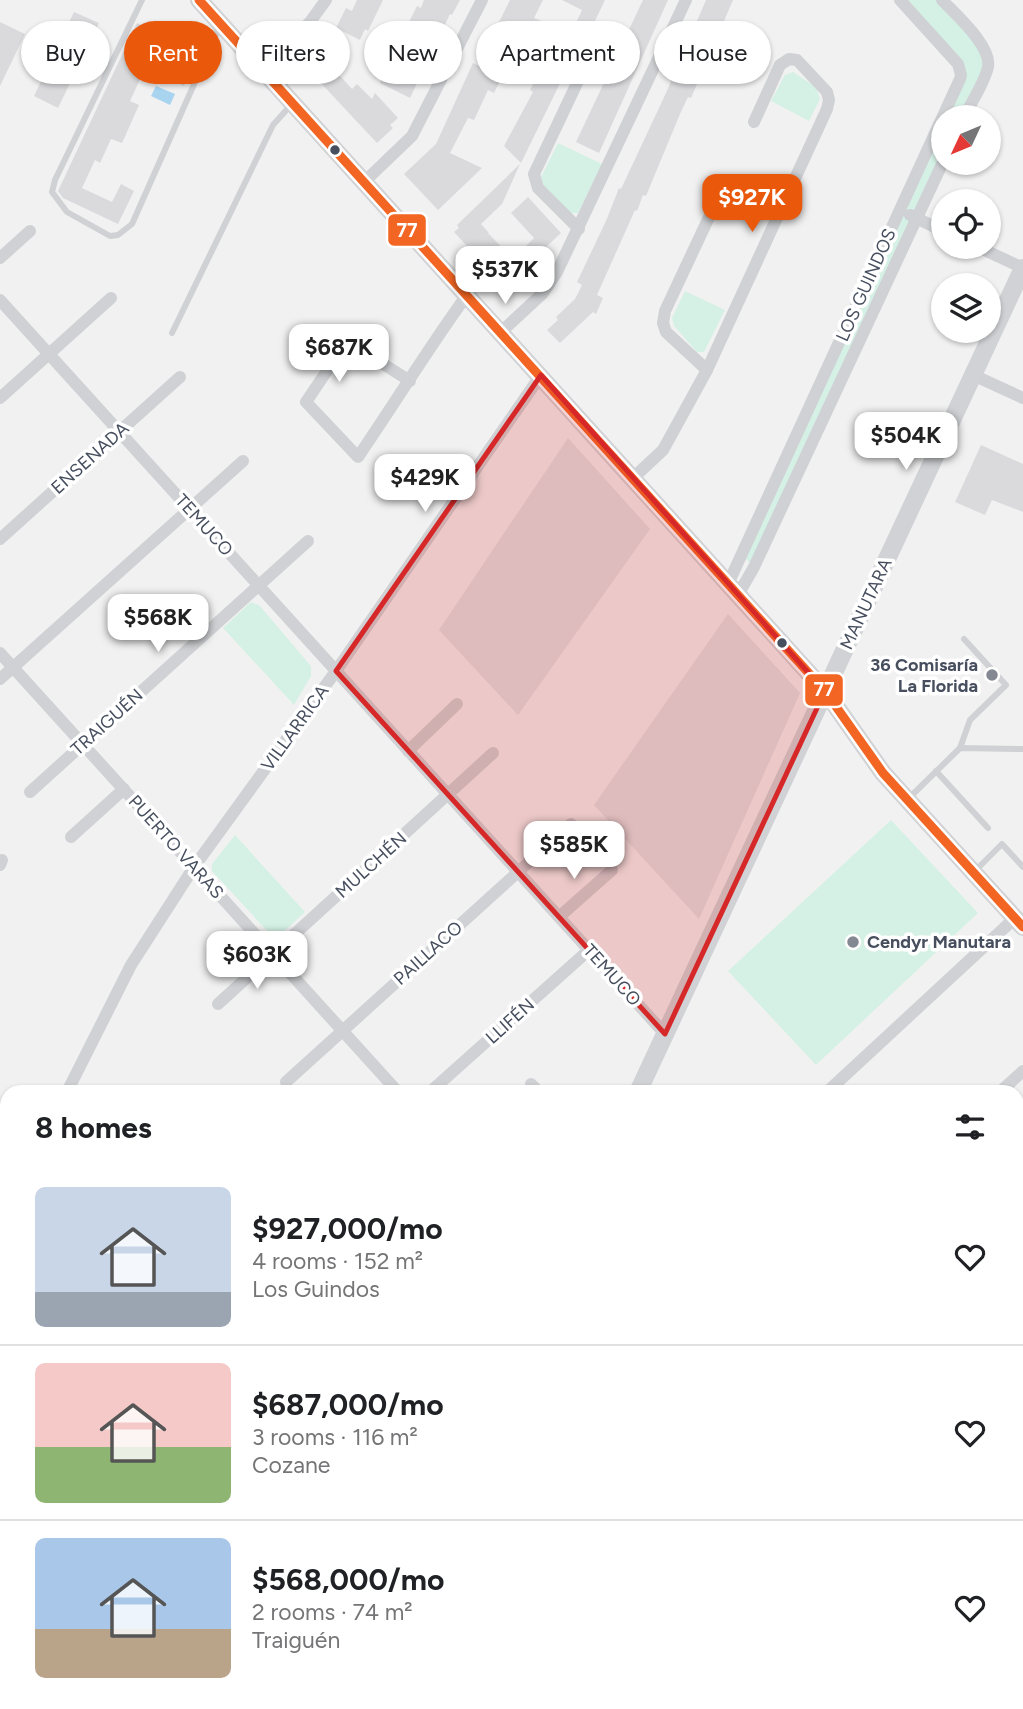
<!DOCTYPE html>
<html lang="en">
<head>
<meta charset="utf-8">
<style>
	:root { --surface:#fff; --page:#f6f6f6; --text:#202124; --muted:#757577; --line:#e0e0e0; --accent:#ea580c }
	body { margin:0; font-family:Figtree,sans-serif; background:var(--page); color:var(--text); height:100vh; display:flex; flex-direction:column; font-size:26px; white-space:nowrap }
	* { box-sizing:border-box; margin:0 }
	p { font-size:23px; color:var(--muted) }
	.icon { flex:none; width:38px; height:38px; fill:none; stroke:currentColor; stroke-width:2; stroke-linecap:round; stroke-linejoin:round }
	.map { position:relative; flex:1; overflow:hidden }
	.details { position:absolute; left:0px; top:1085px; width:1024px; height:625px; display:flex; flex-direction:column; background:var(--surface); border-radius:21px 21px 0 0; box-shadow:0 2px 5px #0004 }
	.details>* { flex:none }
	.guide { position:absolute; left:21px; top:21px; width:982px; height:63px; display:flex; gap:14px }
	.needle { width:46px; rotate:226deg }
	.controls { position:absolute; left:931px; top:105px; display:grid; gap:14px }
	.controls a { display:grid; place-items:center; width:70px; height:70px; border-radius:50%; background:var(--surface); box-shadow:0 2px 5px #0004; font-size:35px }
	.price { position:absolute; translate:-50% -60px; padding:0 16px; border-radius:14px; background:#fff; color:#222; font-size:23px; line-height:46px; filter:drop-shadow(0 2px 4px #0008) }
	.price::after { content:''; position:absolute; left:50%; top:42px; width:21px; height:16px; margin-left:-10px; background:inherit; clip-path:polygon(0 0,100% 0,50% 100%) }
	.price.selected { background:var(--accent); color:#fff }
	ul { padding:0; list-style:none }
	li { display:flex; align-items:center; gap:21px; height:175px; padding:0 35px }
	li+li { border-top:2px solid var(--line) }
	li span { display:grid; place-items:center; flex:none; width:196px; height:140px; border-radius:10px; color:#555 }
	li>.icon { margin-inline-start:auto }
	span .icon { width:84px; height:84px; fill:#fffc; stroke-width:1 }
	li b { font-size:30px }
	h2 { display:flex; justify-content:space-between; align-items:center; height:84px; padding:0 35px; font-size:30px }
	.tag { padding:0 24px; border-radius:32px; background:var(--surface); box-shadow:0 2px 5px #0004; font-size:24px; line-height:63px }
	.tag.selected { background:var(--accent); color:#fff }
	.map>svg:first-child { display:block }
	.education { fill:#e0e0e1 }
	.green { fill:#d5f1e5 }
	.water { fill:#a8d4f0 }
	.building { fill:#dadadd }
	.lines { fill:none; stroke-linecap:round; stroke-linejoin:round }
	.lane { stroke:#cfd1d4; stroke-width:6 }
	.street { stroke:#cfd1d4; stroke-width:12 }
	.secondary { stroke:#d0d2d5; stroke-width:18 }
	.bus-1-casing { stroke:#fff; stroke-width:14 }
	.bus-1 { stroke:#f26522; stroke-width:9 }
	.marked { fill:#d62828; fill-opacity:0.2; stroke:#d62828; stroke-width:5; stroke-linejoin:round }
	.bus-dot { fill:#474f5f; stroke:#fff; stroke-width:2.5 }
	.poi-dot { fill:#838892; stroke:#fff; stroke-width:2.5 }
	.labels { text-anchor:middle; stroke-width:7; stroke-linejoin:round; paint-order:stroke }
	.street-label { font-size:18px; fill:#474f5f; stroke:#fff }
	.poi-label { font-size:18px; font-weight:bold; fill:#474f5f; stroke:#fff; text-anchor:end }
	.line-badge { stroke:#fff; stroke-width:2.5 }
	.badge-label { font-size:19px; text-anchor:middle; font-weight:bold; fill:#fff }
</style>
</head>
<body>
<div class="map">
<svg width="1023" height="1709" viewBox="0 0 1023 1709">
	<rect width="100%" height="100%" fill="#f2f1f1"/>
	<!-- education -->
	<g class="education">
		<path d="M568,438l82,91 -132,186 -79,-85z"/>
		<path d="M728,614l72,79 -101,226 -105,-114z"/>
		<path d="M1017,1577l6,7v125h-137l-6,-6h137z"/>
		<path d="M268,1703h37l6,6h-49z"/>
	</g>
	<!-- green -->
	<g class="green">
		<path d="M902,0h38l46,58 -23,59h-19l18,-40z"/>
		<path d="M793,72l23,15 4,12 -11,22 -38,-20 14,-26z"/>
		<path d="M943,119v40l-192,405 -7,-7z"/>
		<path d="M558,143l44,21 -24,49h-8l-26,-27 -3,-9z"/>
		<path d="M685,291l40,19 -21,42h-7l-23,-26 -2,-8z"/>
		<path d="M251,602l8,3 52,61v10l-17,29 -71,-77z"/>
		<path d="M891,820l87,93 -162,152 -88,-94z"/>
		<path d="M235,835l70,77 -26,24 -10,-3 -57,-62v-7z"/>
	</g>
	<!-- water -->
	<path class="water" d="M156,86l19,8 -5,11 -19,-9z"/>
	<!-- building -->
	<g class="building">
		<path d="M357,0h26l-15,31 -3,-2 -5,11 -24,-12 10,-20 6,3z"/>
		<path d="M424,0h36l-8,15 -2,-1 -40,84 -30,-15 26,-50 -2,-1 13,-26 4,2z"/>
		<path d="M510,0h33l-9,18 10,4 -7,15 -21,-10 -6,13 -16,-8z"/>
		<path d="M562,0h43l-10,21 6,3 -13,30 -8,-3 -8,18 -4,-2 -47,96 -17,-17 29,-54 -3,-2 23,-46 11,5 18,-39z"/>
		<path d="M643,0h25l-69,153 -23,-11z"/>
		<path d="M706,0h27l-42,98 -3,-1 -8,17 -27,65 -7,17 -3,-1 -6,16 -2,-1 -38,85 6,3 -7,16 -3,-2 -33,31 -13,-13 11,-10 -2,-3 19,-18 7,-14 -5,-3 29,-61 13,-33 2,1 45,-96z"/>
		<path d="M74,12l25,11 -41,85 -24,-12z"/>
		<path d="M0,22l25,12 -25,52z"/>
		<path d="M137,23l13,6 -2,2 36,17 1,-3 15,6 -16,35 -15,-7 8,-18 -29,-14 -12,26 6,2 -12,26 9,4 -17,38 -11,-4 -11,24 -5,-3 -13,28 30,14 9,-18 13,7 -16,33 -55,-26 -5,-7z"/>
		<path d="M473,63l29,14 -8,16 -6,-3 -14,30 -6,-2 -18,35 32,15 -44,42 -34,-36 32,-30z"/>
		<path d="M332,67l20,22 5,-5 15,15 3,-6 23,25 -8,7 3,3 -16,15 -59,-63z"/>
		<path d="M520,164l-18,40 -21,20 8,9 -2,3 2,-2 24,25 21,-21 -23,-25 17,-16 33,36 -17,16 5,5 -35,33 -12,-13 -5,5 -43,-47 5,-4 -2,-3z"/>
		<path d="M981,445l42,19v48l-31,-12 -7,15 -30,-13z"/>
	</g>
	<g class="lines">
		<!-- lane -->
		<g class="lane">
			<path d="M142,0l-87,180 -3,12 15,20 43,24 8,-1 14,-11 87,-196"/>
			<path d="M172,333l101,-208 17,-19"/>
			<path d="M960,748l10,-28 36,-35 -42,-46"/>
			<path d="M936,771l52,57"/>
			<path d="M908,799l52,-51 63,1"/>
			<path d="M975,871l27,-27 21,23"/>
		</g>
		<!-- street -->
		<g class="street">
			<path d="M942,0c13,14 50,46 46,67 -4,17 -16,34 -24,50"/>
			<path d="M261,68l49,-46 16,-22"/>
			<path d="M578,81l-44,93 4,14 41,41"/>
			<path d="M364,182l48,-46 70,-136"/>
			<path d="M910,215l33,16"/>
			<path d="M978,247l45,21"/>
			<path d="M0,258l30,-27"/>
			<path d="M0,300l665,734"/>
			<path d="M501,332l42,-39 14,-21 129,-272"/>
			<path d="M707,370l-41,-38 -3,-9 2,-12 46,-98"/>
			<path d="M973,375l50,23"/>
			<path d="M410,381l-63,-40 -41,61 52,55c37,-54 71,-110 109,-162"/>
			<path d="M0,398l111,-100"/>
			<path d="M633,478l30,-28 44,-80 120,-261 2,-9 -2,-8 -30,-32 -8,-1 -9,6 -26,57"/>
			<path d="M0,539l180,-162"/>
			<path d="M728,584l232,-505 1,-4 -3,-11 -58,-64"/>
			<path d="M738,595l16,-28 189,-405"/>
			<path d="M0,653l398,439"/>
			<path d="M0,679l243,-218"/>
			<path d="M408,751l49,-47"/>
			<path d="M30,792l278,-251"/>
			<path d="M71,837l53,-48"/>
			<path d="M0,865l2,-5"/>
			<path d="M559,917l53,-47"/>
			<path d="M218,1004l275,-251"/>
			<path d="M286,1082l285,-258"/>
			<path d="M531,1084l8,8"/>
			<path d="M67,1092l64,-127 63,-98 142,-196 205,-296"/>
			<path d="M430,1092l159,-142"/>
			<path d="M827,1092l188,-174"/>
			<path d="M1000,1092l23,-21"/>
			<path d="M1017,1222l6,-6"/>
			<path d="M1017,1382l6,-6"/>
			<path d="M0,1495l7,8"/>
			<path d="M1017,1534l6,7"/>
			<path d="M586,1703l6,6"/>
			<path d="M866,1703l6,6"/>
			<path d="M224,1709l6,-6"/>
			<path d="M665,1709l7,-6"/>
			<path d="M834,1709l6,-6"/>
		</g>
		<!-- secondary -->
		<g class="secondary">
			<path d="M199,0l626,691 58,82 140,154"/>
			<path d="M638,1092l385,-824"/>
			<path d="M0,1225l7,7"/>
			<path d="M420,1703l4,6"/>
			<path d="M353,1709l3,-6"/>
		</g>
		<defs>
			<path id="bus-1" d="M199,0l626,691 58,82 140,154"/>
		</defs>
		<!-- bus-1 casing -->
		<use href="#bus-1" class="bus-1-casing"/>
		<!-- bus-1 -->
		<use href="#bus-1" class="bus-1"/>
	</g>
	<!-- marked area -->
	<path class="marked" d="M541,375l284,316 -160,343 -329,-363z"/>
	<!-- markers -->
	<g class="bus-dot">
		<circle cx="335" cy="150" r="6"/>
		<circle cx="782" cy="643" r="6"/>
	</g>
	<g class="poi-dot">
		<circle cx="992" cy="675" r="7"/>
		<circle cx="853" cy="942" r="7"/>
	</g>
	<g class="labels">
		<!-- street labels -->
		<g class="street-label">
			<text transform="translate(866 285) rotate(-66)" y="6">LOS GUINDOS</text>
			<text transform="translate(90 458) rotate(-42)" y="6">ENSENADA</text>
			<text transform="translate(204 525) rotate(48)" y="6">TEMUCO</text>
			<text transform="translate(866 604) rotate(-65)" y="6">MANUTARA</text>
			<text transform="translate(107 722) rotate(-42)" y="6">TRAIGUÉN</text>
			<text transform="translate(295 728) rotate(-54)" y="6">VILLARRICA</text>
			<text transform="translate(176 847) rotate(48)" y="6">PUERTO VARAS</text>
			<text transform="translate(371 865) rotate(-42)" y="6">MULCHÉN</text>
			<text transform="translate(428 953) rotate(-42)" y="6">PAILLACO</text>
			<text transform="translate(612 975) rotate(48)" y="6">TEMUCO</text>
			<text transform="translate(510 1021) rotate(-42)" y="6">LLIFÉN</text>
		</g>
		<!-- poi labels -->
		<g class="poi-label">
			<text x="978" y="671">36 Comisaría<tspan x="978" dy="21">La Florida</tspan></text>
			<text x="867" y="948" text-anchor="start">Cendyr Manutara</text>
		</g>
	</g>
	<g class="line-badge">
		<rect x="387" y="213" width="40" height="34" rx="7" fill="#f26522"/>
		<rect x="804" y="673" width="40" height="34" rx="7" fill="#f26522"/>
	</g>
	<g class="badge-label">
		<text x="407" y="237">77</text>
		<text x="824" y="696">77</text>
	</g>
</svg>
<div class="controls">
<a><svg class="needle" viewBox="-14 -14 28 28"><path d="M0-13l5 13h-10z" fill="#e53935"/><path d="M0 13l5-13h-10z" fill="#757577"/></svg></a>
<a><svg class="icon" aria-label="locate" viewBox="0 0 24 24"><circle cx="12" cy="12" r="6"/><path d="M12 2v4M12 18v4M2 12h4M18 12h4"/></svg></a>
<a><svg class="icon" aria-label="layers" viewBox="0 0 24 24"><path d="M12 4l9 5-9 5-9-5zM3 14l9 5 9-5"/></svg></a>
</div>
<b class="price selected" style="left:752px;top:234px">$927K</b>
<b class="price" style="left:505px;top:306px">$537K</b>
<b class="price" style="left:339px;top:384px">$687K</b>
<b class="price" style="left:906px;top:472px">$504K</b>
<b class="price" style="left:425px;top:514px">$429K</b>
<b class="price" style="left:158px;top:654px">$568K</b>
<b class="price" style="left:574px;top:881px">$585K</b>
<b class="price" style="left:257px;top:991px">$603K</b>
<div class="guide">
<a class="tag">Buy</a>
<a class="tag selected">Rent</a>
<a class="tag">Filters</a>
<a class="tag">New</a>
<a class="tag">Apartment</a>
<a class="tag">House</a>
</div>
<section class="details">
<h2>8 homes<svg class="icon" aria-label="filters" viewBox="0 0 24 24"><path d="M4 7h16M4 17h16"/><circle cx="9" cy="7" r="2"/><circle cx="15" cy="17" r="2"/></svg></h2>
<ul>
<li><span style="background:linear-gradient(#c9d6e8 75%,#9aa5b1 0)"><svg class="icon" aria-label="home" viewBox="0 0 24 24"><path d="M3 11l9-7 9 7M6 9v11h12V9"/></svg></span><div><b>$927,000/mo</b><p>4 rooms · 152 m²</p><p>Los Guindos</p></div><svg class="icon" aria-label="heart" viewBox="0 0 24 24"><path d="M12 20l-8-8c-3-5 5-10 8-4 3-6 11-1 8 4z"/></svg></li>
<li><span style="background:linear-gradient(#f6c9c9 60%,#8fb573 0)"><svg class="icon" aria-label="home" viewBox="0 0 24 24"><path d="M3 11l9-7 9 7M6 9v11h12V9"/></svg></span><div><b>$687,000/mo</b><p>3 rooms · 116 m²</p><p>Cozane</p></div><svg class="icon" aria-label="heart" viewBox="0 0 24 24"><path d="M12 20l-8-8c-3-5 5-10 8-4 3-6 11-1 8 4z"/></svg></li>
<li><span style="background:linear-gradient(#a9c7e8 65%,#b9a48a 0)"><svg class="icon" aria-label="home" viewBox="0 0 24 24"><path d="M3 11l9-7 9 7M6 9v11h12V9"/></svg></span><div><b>$568,000/mo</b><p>2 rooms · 74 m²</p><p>Traiguén</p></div><svg class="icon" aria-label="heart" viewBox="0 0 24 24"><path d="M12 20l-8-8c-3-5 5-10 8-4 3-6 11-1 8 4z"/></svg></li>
</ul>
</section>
</div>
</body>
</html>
